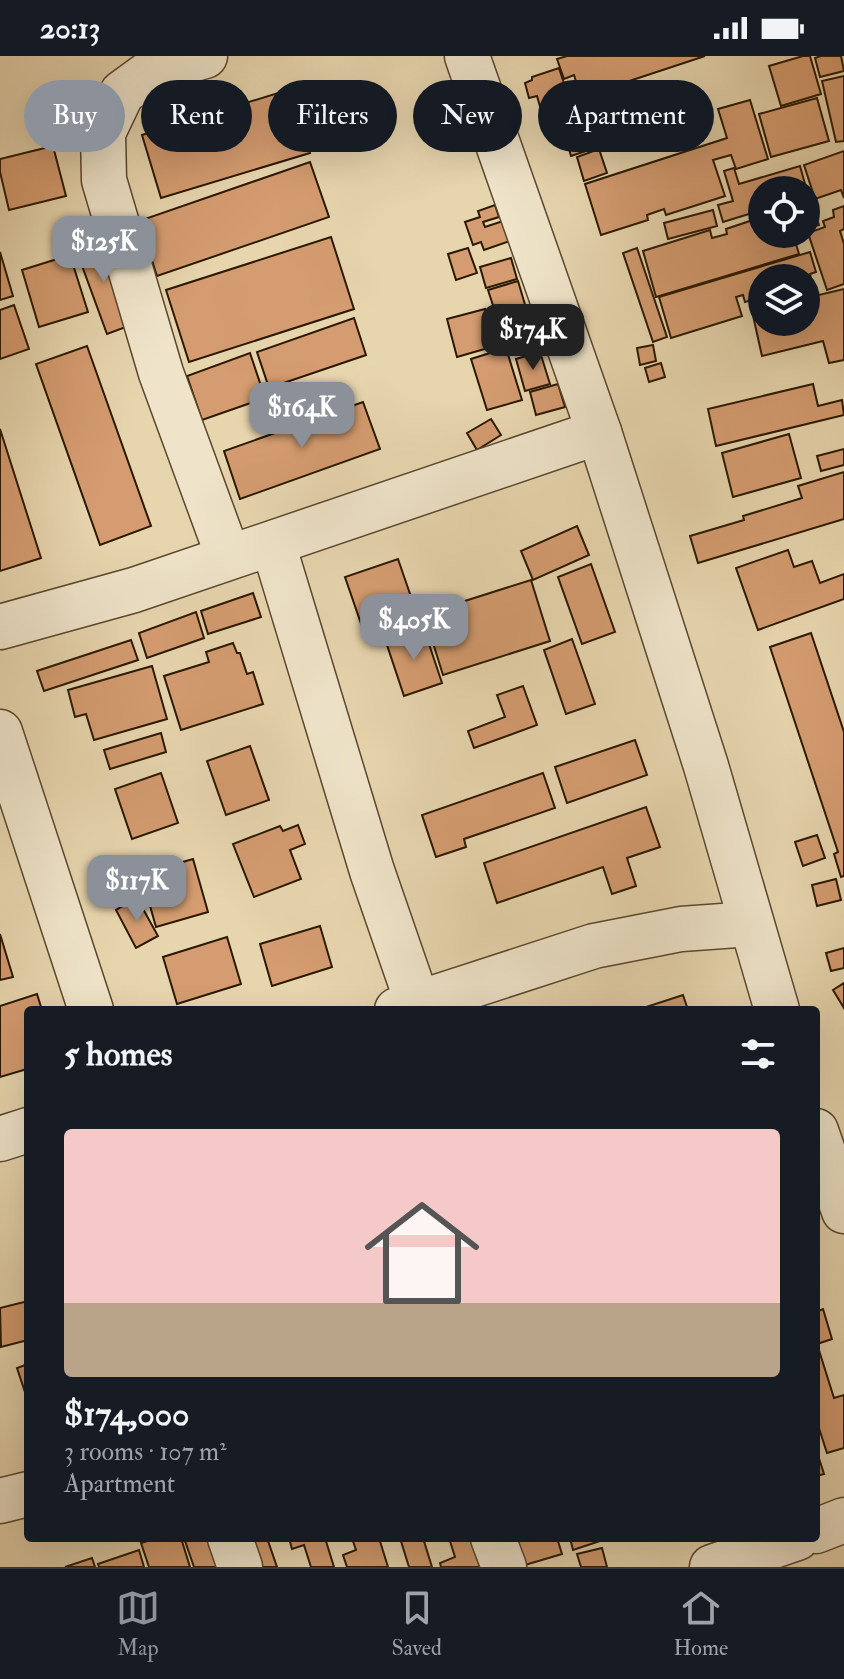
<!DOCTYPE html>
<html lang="en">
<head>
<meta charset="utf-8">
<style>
	:root { --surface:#171b24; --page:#20242c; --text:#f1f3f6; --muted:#9ea1a6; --line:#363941; --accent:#8c9099 }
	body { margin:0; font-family:"IM FELL Double Pica",serif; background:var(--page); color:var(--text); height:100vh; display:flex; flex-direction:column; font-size:30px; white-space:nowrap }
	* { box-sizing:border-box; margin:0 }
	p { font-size:26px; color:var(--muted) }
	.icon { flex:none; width:44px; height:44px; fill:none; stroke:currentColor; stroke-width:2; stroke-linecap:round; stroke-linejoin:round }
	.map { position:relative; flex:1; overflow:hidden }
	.panel { position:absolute; left:24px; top:950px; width:796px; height:536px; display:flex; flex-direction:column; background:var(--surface); border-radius:8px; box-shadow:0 8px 32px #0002 }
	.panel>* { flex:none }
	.hud { position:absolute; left:24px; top:24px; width:796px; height:72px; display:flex; gap:16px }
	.controls { position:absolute; left:748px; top:120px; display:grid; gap:16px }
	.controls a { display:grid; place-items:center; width:72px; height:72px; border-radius:50%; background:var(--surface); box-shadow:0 8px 32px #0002; font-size:40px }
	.price { position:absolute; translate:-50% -68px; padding:0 18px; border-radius:16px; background:var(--accent); color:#fff; font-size:26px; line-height:52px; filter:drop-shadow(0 2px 4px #0008) }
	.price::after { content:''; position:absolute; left:50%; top:48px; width:24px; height:18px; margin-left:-12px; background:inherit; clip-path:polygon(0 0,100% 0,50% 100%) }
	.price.current { background:#222; color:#fff }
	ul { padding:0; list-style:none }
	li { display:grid; align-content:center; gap:16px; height:424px; padding:0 40px }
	li span { display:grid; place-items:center; height:248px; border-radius:8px; color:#555 }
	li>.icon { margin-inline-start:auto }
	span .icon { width:144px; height:144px; fill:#fffc; stroke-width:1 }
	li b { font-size:34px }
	h2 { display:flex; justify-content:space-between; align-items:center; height:96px; padding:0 40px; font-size:34px }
	.chip { padding:0 28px; border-radius:36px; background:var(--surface); box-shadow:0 8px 32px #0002; font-size:28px; line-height:72px }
	.chip.current { background:var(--accent); color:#fff }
	.status { display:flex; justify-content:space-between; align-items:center; height:56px; padding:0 40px; background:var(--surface); direction:ltr }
	.status svg { height:22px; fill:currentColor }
	.menu { display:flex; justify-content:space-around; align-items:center; height:112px; border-top:2px solid var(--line); background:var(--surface); font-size:22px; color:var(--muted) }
	.menu a { display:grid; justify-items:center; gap:4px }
	.menu .current { color:var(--accent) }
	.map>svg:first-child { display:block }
	.building { fill:#d49c70; stroke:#2a1803; stroke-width:2 }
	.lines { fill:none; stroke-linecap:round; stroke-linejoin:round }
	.street-casing { stroke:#59472e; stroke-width:47 }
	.street { stroke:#efe4ca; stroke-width:44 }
</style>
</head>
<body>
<div class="status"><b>20:13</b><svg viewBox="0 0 49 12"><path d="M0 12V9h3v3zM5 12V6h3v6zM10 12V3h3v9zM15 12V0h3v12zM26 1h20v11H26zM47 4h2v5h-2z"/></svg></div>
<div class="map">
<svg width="844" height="1511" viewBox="0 0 844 1511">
	<rect width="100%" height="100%" fill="#e7d5ae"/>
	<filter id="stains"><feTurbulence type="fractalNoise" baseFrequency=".0025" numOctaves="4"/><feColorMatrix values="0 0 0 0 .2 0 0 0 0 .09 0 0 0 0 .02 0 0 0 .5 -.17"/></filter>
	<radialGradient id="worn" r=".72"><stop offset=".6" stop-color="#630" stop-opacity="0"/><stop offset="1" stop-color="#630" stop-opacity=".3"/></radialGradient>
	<!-- building -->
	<g class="building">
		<path d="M567,0h138l-124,41 -7,-22 -10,4 -7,-20z"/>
		<path d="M803,0h7l11,38 -40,12 -12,-40z"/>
		<path d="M821,0h20l3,15 -24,6 -5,-19z"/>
		<path d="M559,12l11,34 -29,8 -4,-14 -8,2 -4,-15 7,-3v-3z"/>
		<path d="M844,20v65l-8,1 -14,-61z"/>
		<path d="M291,33l19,64 -149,45 -19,-63z"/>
		<path d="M817,42l12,43 -58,16 -12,-43z"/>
		<path d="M750,44l18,59 -32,10 -5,-14 -18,5 12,36 -59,19 -2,-6 -17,6 1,5 -47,15 -16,-51 142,-46 -9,-29z"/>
		<path d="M582,48l13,44 -24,8 -13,-45z"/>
		<path d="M53,90l13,50 -57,14 -9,-38v-13z"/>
		<path d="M599,93l8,24 -23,8 -7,-24z"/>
		<path d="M844,95v47l-3,-8 -26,9 -11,-34z"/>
		<path d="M310,106l19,55 -172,59 -18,-55z"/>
		<path d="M800,110l7,25 -45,-1v20l-39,12 -5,-17 15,-4 -9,-30 10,-3 5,16z"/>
		<path d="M810,139l9,30 -13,4v-33z"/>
		<path d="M495,149l4,12 -16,5 2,5 18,-6 7,20 -26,9 -3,-8 -8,3 -8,-23 15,-5 -2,-6z"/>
		<path d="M844,150v23l-4,2 4,13v40l-17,6 -19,-57 17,-6 -2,-6 11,-4 -1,-7z"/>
		<path d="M713,154l4,16 -49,13 -4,-16z"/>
		<path d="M762,161v17h31l6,20 -143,43 -13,-46 67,-21 2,8 15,-4 -1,-5z"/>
		<path d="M101,178l33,90 -27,10 -33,-90z"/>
		<path d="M331,181l23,72 -165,53 -23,-72z"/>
		<path d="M468,192l9,25 -21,7 -8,-26z"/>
		<path d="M637,192l30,89 -14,5 -30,-89z"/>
		<path d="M0,196l13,44 -13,4z"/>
		<path d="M810,196l6,20 -6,2 2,8 -6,2v-6h-44v19l-17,5 -2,-7 -7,2 6,19 -71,22 -12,-41z"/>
		<path d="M70,199l18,57 -49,15 -17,-57z"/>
		<path d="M511,202l6,21 -31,9 -6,-21z"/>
		<path d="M518,225l11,37 -29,9 -12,-37z"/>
		<path d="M844,233v71l-15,3 -6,-22 -61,15 -10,-45 10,-2v13h44v-24z"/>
		<path d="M14,249l15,44 -29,10v-49z"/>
		<path d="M485,253l10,37 -38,11 -10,-38z"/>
		<path d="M354,262l12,37 -97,33 -12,-36z"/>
		<path d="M535,267l6,24 -25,8 -7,-25z"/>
		<path d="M653,289l3,16 -16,4 -3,-17z"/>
		<path d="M87,290l64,180 -51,19 -64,-181z"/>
		<path d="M506,292l16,52 -35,10 -16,-51z"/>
		<path d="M540,296l10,32 -25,7 -9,-32z"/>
		<path d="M250,297l15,45 -63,22 -15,-44z"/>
		<path d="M661,307l4,14 -16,5 -4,-14z"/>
		<path d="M558,328l7,23 -29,8 -6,-23z"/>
		<path d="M813,328l5,22 24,-6 2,15 -128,31 -8,-37z"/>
		<path d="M363,346l17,47 -140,50 -16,-48z"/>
		<path d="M491,363l10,16 -24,15 -10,-17z"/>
		<path d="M0,373l41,129 -41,13z"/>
		<path d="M789,378l12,44 -68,19 -11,-44z"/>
		<path d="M844,393v16l-23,6 -4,-15z"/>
		<path d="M844,416v47l-146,44 -8,-27 54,-16 -1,-4 59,-18 -4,-12z"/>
		<path d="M577,470l12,29 -56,25 -12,-29z"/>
		<path d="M788,494l6,17 18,-6 8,22 24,-9v25l-86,31 -22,-62z"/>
		<path d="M398,503l22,64 -53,18 -22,-64z"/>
		<path d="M591,508l24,68 -33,12 -24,-67z"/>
		<path d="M531,524l19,61 -107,34 -19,-61z"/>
		<path d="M253,537l8,24 -53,17 -7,-23z"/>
		<path d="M196,556l8,26 -57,20 -8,-25z"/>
		<path d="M424,573l18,54 -38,13 -18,-54z"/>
		<path d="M811,577l33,99v144l-3,1 -7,-23 4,-2 -68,-205z"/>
		<path d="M572,583l23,65 -29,10 -22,-64z"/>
		<path d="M131,584l7,20 -94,31 -7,-20z"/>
		<path d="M233,587l4,10h3l7,21 6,-2 10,32 -82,26 -17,-54 45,-14 -3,-10z"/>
		<path d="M152,610l15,53 -73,21 -8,-26 -11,3 -7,-27z"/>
		<path d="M523,630l14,39 -63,23 -6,-17 37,-14 -8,-22z"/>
		<path d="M161,677l5,19 -56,17 -6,-19z"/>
		<path d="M635,684l12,35 -80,28 -12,-36z"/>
		<path d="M250,690l19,54 -43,15 -19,-54z"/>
		<path d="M161,717l17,50 -46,16 -17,-50z"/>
		<path d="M543,717l12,35 -91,31 2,8 -30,10 -14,-42z"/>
		<path d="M646,751l14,40 -33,11 9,28 -24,8 -9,-27 -106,36 -13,-40z"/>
		<path d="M298,769l7,19 -15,6 11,29 -47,18 -21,-53 47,-18 3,5z"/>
		<path d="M817,779l8,23 -22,8 -8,-24z"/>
		<path d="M193,803l15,53 -52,15 -15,-53z"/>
		<path d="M836,823l5,21 -24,6 -5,-21z"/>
		<path d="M137,842l21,38 -22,12 -20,-38z"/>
		<path d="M320,870l12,41 -60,19 -12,-42z"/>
		<path d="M0,878l13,43 -13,3z"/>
		<path d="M227,881l14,47 -64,20 -14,-47z"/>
		<path d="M844,892v20l-13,3 -5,-18z"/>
		<path d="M844,927v25l-11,-18z"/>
		<path d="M37,938l5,16h-14v62l-1,-3 -27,8v-71z"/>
		<path d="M683,939l5,15h-51z"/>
		<path d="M28,1245v39l-27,7 -1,-39z"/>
		<path d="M823,1253l9,30 -15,5 17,54 10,-3v53l-17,5 -11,-34v-107z"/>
		<path d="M28,1308v37l-11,-33z"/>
		<path d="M816,1393l8,25 -8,2z"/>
		<path d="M158,1482h23l9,29h-41l-8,-24z"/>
		<path d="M184,1482h35l10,29h-35z"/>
		<path d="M235,1482h32l10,29h-33z"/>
		<path d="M289,1482h36l9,29h-23l-7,-22 -12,4z"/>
		<path d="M352,1482h27l9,29h-41l-4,-12 13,-5z"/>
		<path d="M400,1482h23l9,29h-23z"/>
		<path d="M449,1482h21l10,29h-39l-1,-4 15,-6z"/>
		<path d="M517,1482h40l5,16 -37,11z"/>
		<path d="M570,1482h35l1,1 -33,11z"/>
		<path d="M602,1492l5,19h-26l-4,-13z"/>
		<path d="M139,1494l5,17h-45l-1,-3z"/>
		<path d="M92,1502l3,9h-30z"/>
	</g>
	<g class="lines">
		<defs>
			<g id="street">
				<path d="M205,0l-53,15 -30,22 -19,40 1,47 57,193 67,183"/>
				<path d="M467,0l132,376 107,334 71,244"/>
				<path d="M273,488l99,327 48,139"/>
				<path d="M0,571l134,-37 465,-158"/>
				<path d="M0,676l91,278"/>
				<path d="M397,954l197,-64 87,-17 70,-5"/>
				<path d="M816,1075l28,80"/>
				<path d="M0,1083l28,-9"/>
				<path d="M0,1445l28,-7"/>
				<path d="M816,1475l28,-11"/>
				<path d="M230,1482l10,29"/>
				<path d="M493,1482l11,29"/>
				<path d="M712,1511l85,-29"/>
			</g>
		</defs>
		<!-- street casing -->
		<use href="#street" class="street-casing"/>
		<!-- street -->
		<use href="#street" class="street"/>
	</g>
	<rect width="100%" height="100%" filter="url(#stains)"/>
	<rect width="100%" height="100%" fill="url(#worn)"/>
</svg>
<div class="controls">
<a><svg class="icon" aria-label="locate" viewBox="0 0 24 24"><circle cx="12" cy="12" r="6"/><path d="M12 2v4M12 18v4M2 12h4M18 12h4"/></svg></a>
<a><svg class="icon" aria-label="layers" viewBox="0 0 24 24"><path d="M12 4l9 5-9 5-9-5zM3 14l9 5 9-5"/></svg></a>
</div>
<b class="price" style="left:104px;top:228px">$125K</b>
<b class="price current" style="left:533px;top:316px">$174K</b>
<b class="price" style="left:302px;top:394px">$164K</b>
<b class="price" style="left:414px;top:606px">$405K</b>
<b class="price" style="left:137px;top:867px">$117K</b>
<div class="hud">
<a class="chip current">Buy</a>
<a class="chip">Rent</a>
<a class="chip">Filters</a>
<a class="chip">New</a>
<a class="chip">Apartment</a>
</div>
<section class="panel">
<h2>5 homes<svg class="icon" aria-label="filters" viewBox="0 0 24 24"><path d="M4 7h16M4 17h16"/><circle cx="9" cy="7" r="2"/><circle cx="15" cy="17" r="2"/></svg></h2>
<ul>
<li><span style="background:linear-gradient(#f6c9c9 70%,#b9a48a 0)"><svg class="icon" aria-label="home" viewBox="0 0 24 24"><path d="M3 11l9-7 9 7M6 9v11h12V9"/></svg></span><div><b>$174,000</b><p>3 rooms · 107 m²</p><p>Apartment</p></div></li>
</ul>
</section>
</div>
<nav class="menu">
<a class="current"><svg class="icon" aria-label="map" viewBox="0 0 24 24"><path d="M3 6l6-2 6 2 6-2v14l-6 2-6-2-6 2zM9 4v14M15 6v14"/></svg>Map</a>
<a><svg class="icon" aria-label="saved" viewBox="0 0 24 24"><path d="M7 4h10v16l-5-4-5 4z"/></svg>Saved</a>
<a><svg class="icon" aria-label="home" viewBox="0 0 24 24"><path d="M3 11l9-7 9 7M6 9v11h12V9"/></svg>Home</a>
</nav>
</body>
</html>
